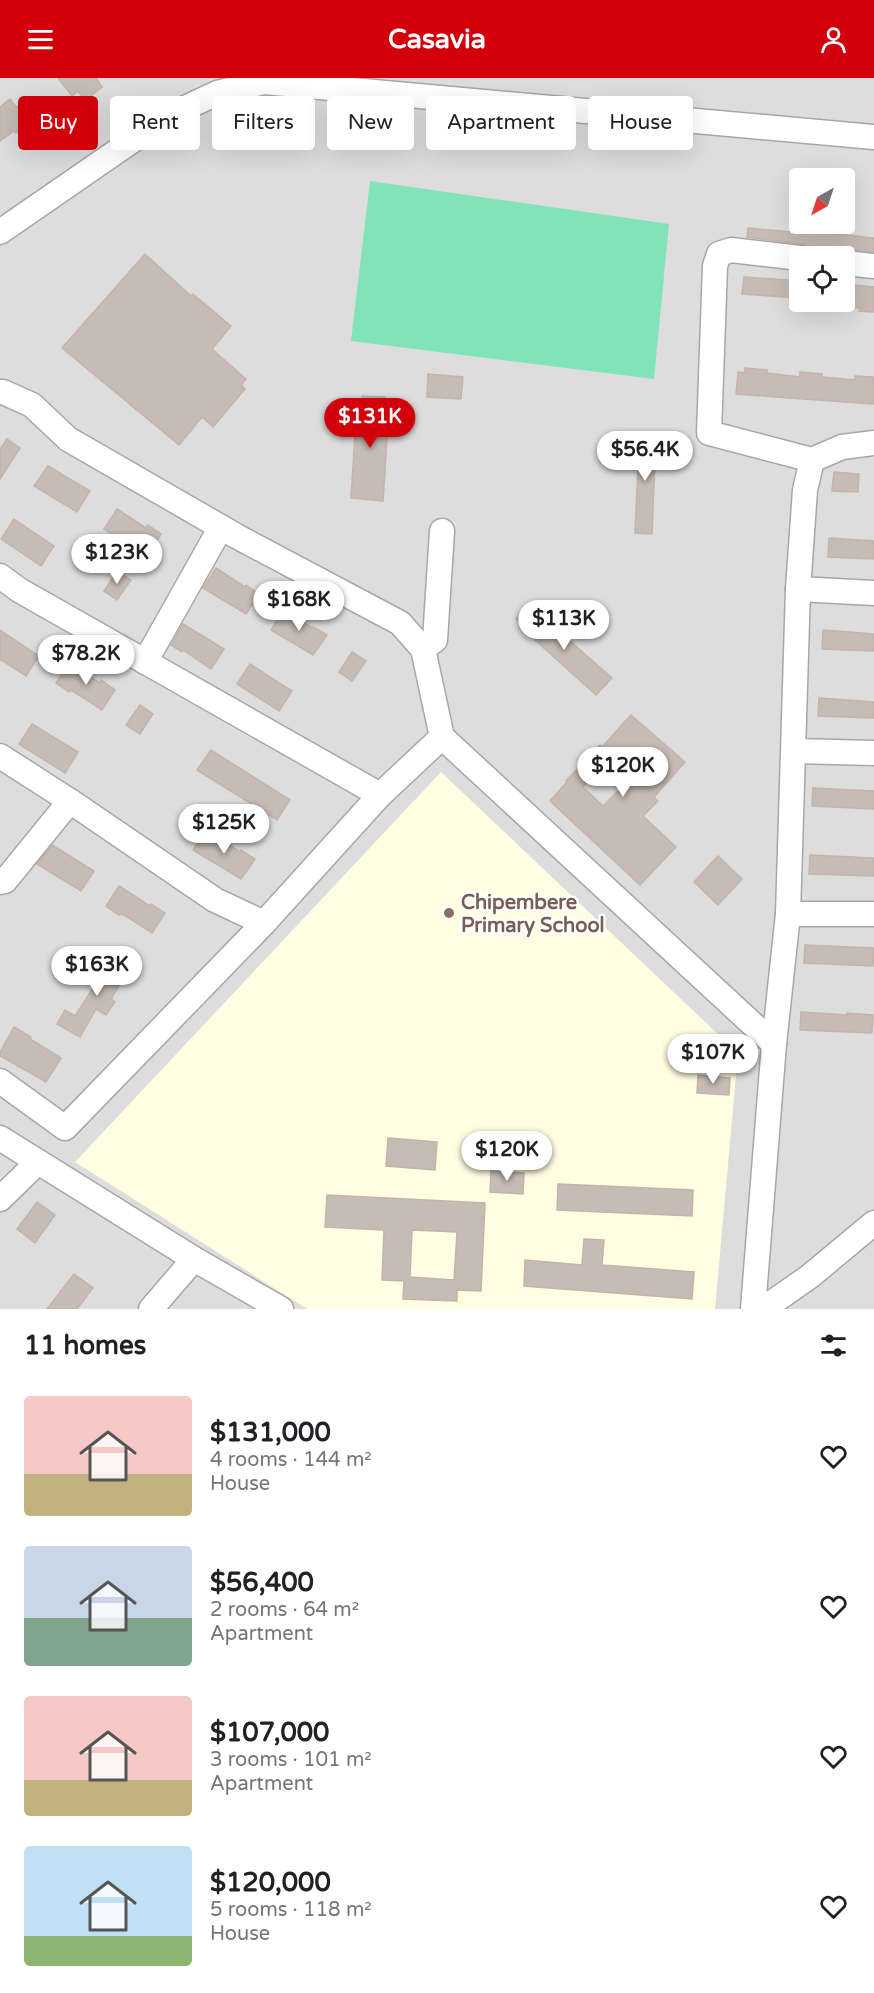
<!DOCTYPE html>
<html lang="en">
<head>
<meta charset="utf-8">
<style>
	:root { --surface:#fff; --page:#f2f2f2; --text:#202124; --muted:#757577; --accent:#d1000b }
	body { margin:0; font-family:"Varela Round",sans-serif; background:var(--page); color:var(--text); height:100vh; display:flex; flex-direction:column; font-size:22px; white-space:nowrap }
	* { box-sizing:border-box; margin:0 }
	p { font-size:20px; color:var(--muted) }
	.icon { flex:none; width:33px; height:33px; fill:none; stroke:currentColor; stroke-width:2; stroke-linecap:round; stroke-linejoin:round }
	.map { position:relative; height:1231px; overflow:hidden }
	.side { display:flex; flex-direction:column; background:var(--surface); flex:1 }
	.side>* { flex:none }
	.guide { position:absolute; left:18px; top:18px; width:838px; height:54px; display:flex; gap:12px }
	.needle { width:39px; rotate:219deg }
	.buttons { position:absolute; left:789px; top:90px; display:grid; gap:12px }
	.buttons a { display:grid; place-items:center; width:66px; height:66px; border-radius:6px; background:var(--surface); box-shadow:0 6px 24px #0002; font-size:30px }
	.price { position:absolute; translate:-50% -51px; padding:0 14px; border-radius:21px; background:#fff; color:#222; font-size:20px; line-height:39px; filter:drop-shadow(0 2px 3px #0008) }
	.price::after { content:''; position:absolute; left:50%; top:36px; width:18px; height:14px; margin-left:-9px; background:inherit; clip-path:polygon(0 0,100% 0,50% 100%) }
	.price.selected { background:var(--accent); color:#fff }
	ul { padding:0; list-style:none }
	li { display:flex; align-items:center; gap:18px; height:150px; padding:0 24px }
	li span { display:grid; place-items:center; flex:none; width:168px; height:120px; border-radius:6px; color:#555 }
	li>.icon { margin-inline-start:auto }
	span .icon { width:72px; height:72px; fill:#fffc; stroke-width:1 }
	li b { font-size:26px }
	h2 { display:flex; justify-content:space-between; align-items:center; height:72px; padding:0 24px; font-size:26px }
	.pill { padding:0 21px; border-radius:6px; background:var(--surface); box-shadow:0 6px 24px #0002; font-size:21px; line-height:54px }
	.pill.selected { background:var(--accent); color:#fff }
	header { display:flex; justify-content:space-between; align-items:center; height:78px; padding:0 24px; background:var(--accent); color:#fff; font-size:27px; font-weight:700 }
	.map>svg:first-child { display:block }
	.residential { fill:#dedddd; fill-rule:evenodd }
	.education { fill:#fffde2 }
	.pitch { fill:#80e4b8 }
	.building { fill:#c6bcb5; stroke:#c4b3a8; stroke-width:1.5; fill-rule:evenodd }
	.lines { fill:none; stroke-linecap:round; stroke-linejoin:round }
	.minor-casing { stroke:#a7a7a7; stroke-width:27 }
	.minor { stroke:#fff; stroke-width:24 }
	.education-dot { fill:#8d6e63; stroke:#fff; stroke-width:2 }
	.labels { text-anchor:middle; stroke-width:4.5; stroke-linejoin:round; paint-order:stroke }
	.education-label { font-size:20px; font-weight:bold; fill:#785e54; stroke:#fff; text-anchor:start }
</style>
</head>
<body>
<header><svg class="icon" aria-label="menu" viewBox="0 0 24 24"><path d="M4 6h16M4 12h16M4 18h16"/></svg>Casavia<svg class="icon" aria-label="person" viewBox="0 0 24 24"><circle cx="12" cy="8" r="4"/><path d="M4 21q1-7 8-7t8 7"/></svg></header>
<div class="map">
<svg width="874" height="1231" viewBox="0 0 874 1231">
	<rect width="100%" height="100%" fill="#f1ede6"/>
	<!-- residential -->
	<path class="residential" d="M0,0h874v1231h-874zM800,100h44v46h-44zM800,178h44v46h-44z"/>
	<!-- education -->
	<path class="education" d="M441,694l297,281 -23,256h-408l-232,-147z"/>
	<!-- pitch -->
	<path class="pitch" d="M370,103l299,43 -15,155 -303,-38z"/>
	<!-- building -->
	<g class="building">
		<path d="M58,0h38l6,9 -17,13 -7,-9 -6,5z"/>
		<path d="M30,19l9,12 -14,10 4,5 -13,9 -2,-2 -14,10v-34l10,-8 6,8z"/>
		<path d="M748,150l53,5 1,-3 72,8v14l-29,-3 -7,1 -6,5 -19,-2 -4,-6 -7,-3 -55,-7z"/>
		<path d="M145,176l46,42 2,-2 38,32 -19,23 34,30 -5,6 4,4 -32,38 -11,-10 -23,28 -117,-97z"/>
		<path d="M744,199l56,4v17l-58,-4z"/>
		<path d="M854,207l20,2v25l-15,-1 1,-3 -8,-1z"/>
		<path d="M745,290l22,2v3l33,4v-5l22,2v3l33,3v-4l19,1v27l-138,-10 2,-22 7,1z"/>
		<path d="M428,296l35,3 -2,22 -34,-2z"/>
		<path d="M362,318l23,1v10h4l-6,94 -32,-3 6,-93h5z"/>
		<path d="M636,356l20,1 -4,99 -17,-1 3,-66 -5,-1z"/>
		<path d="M7,361l13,9 -20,31v-30z"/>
		<path d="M48,388l42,25 -13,21 -43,-26z"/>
		<path d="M834,394l25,2 -1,18 -26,-1z"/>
		<path d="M117,431l29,19 2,-3 13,9 -13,21 -28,-19 -2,2 -14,-9z"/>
		<path d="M14,441l40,27 -13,20 -40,-27z"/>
		<path d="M829,460l45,3v18l-46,-2z"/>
		<path d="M216,490l29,19 1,-2 13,9 -13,20 -43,-26z"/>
		<path d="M117,493l14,9 -14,20 -13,-9z"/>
		<path d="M529,527l83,73 -16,17 -61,-55 2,-2 -21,-19z"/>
		<path d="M284,531l28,19 1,-1 14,8 -14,20 -42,-25z"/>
		<path d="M183,546l41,25 -13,20 -28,-19 -1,2 -11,-7z"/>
		<path d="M0,552l39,26 -13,20 -26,-17z"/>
		<path d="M823,552l51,4v17l-52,-2z"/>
		<path d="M352,574l14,9 -14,20 -13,-9z"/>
		<path d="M69,585l31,20 1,-3 14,10 -13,20 -31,-20 -2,2 -13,-9z"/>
		<path d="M250,586l42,27 -13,20 -42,-27z"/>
		<path d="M819,620l55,4v16l-56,-2z"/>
		<path d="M140,627l13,9 -13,20 -14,-9z"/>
		<path d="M631,637l54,47 -31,35 4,4 -15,15 33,31 -36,38 -90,-84 17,-19 -1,-1 34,-36 2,2zM603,688l20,20 -20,20 -20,-19z"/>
		<path d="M32,646l46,28 -13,21 -46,-29z"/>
		<path d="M211,672l79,50 -13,20 -80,-50z"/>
		<path d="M813,710l61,3v18l-62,-3z"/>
		<path d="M207,752l33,22 1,-2 14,9 -14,20 -48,-29z"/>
		<path d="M52,767l42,26 -13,20 -44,-27z"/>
		<path d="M810,777l64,3v18l-65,-2z"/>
		<path d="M718,778l24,23 -24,26 -24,-23z"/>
		<path d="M119,808l31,20 1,-2 14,9 -13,20 -31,-20 -2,2 -13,-9z"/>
		<path d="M805,867l69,3 -1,18 -69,-3z"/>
		<path d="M110,876l21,12 -20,33 4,3 -9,13 -10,-6 -16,28 -23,-13 8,-14 10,6 30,-46 -3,-2z"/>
		<path d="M801,934l46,3v-2l26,2 -1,18 -72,-3z"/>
		<path d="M14,949l17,10 -1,2 31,19 -15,24 -46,-26v-4z"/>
		<path d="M698,997l32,3 -1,17 -32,-2z"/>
		<path d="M388,1060l49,4 -2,28 -49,-4z"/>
		<path d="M491,1093l33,2 -1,21 -33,-2z"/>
		<path d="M558,1106l135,6 -1,26 -135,-6z"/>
		<path d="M327,1117l158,8 -4,88 -24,-1v11l-54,-2 1,-18 -22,-1 2,-50 -59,-3zM412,1152l45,2 -3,48 -44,-3z"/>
		<path d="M37,1124l18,13 -20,28 -18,-14z"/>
		<path d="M584,1161l20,1 -2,25 92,7 -2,27 -168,-13 1,-26 57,5z"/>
		<path d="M74,1196l19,14 -16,21h-30z"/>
	</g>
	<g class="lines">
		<defs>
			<g id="minor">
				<path d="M0,154l168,-116 49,-23 47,-11 610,55"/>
				<path d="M800,180l-69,-8 -12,4 -4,12 -6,167 103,27 30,-13 32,-4"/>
				<path d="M844,185l30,3"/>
				<path d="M0,314h3l29,13 36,34 170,98 162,86 23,26 19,88"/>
				<path d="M0,498l19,14 361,205"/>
				<path d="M798,511l76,4"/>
				<path d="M423,571l12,-9 7,-109"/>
				<path d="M145,584l76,-135"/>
				<path d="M794,673l80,2"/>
				<path d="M0,678l70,45 145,99 49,23"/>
				<path d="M0,804l5,-1 65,-80"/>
				<path d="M788,836h86"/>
				<path d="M0,1003l65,47 199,-205 116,-128 62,-58 332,307"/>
				<path d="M0,1060l194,121 87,50"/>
				<path d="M0,1121l38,-37"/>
				<path d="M151,1231l43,-50"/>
				<path d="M753,1231l21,-265 14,-130 10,-325 7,-99 7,-30"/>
				<path d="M763,1231l46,-32 65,-54"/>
			</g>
		</defs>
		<!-- minor casing -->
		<use href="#minor" class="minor-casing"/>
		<!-- minor -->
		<use href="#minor" class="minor"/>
	</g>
	<!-- markers -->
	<circle class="education-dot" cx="449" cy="835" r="6"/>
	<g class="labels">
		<!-- education labels -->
		<g class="education-label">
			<text x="461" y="831">Chipembere<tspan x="461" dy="23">Primary School</tspan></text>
		</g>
	</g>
</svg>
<div class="buttons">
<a><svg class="needle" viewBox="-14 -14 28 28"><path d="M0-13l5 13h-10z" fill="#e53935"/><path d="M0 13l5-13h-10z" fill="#757577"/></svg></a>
<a><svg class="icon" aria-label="locate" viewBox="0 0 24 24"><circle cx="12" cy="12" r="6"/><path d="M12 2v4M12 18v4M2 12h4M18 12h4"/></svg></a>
</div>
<b class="price selected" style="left:370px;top:371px">$131K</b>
<b class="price" style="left:645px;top:404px">$56.4K</b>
<b class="price" style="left:117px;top:507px">$123K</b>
<b class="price" style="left:299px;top:554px">$168K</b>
<b class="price" style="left:564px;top:573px">$113K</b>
<b class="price" style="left:86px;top:608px">$78.2K</b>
<b class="price" style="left:623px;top:720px">$120K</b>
<b class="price" style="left:224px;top:777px">$125K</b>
<b class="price" style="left:97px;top:919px">$163K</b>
<b class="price" style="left:713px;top:1007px">$107K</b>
<b class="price" style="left:507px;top:1104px">$120K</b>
<div class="guide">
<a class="pill selected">Buy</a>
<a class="pill">Rent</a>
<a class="pill">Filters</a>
<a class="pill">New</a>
<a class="pill">Apartment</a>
<a class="pill">House</a>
</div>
</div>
<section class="side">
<h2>11 homes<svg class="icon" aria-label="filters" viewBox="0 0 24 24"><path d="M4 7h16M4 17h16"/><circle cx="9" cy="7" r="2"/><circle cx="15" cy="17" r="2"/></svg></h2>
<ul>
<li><span style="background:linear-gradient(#f6c9c9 65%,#c2b280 0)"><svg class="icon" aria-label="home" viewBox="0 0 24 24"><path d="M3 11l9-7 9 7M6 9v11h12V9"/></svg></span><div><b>$131,000</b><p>4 rooms · 144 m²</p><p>House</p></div><svg class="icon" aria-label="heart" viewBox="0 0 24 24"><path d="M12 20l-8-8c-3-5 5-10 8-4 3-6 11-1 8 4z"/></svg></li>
<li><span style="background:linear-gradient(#c9d6e8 60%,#7fa58c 0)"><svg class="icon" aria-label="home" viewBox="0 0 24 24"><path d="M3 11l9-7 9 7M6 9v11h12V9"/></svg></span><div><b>$56,400</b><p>2 rooms · 64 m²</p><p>Apartment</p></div><svg class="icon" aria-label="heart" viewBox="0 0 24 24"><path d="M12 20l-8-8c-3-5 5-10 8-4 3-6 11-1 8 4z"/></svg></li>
<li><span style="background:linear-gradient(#f6c9c9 70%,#c2b280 0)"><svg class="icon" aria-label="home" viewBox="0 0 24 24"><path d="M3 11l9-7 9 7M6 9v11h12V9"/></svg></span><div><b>$107,000</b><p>3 rooms · 101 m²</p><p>Apartment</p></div><svg class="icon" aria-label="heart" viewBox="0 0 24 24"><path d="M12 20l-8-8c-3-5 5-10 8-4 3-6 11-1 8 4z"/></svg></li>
<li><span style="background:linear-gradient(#bfe0f5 75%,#8fb573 0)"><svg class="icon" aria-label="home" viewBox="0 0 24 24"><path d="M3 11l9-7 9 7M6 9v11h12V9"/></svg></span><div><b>$120,000</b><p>5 rooms · 118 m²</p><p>House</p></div><svg class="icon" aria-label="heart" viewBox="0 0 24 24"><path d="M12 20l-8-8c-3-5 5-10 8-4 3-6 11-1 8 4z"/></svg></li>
</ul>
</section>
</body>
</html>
